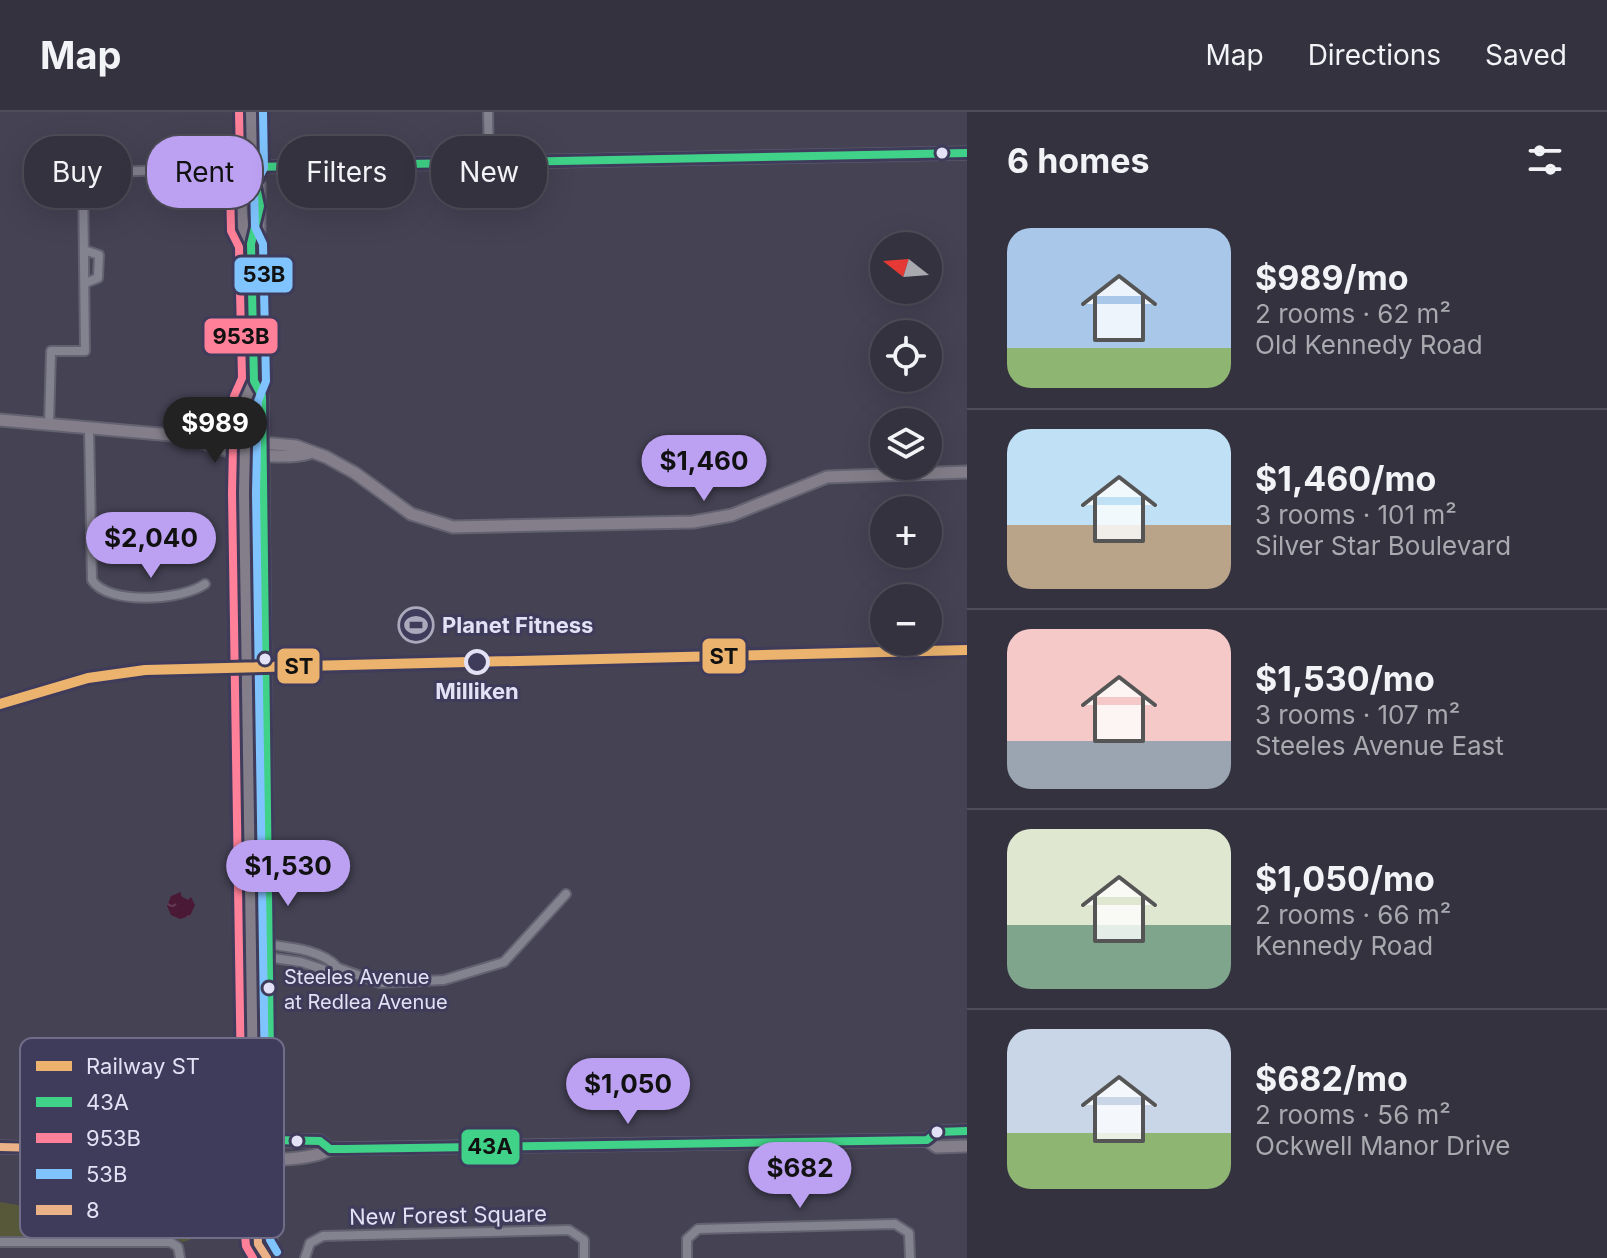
<!DOCTYPE html>
<html lang="en">
<head>
<meta charset="utf-8">
<style>
	:root { --surface:#33323e; --page:#3e3e49; --text:#f1f3f6; --muted:#a9aab0; --line:#4e4d58; --accent:#bca0f2 }
	body { margin:0; font-family:Inter,sans-serif; background:var(--page); color:var(--text); height:100vh; display:flex; flex-direction:column; font-size:30px; white-space:nowrap }
	* { box-sizing:border-box; margin:0 }
	p { font-size:26px; color:var(--muted) }
	.icon { flex:none; width:44px; height:44px; fill:none; stroke:currentColor; stroke-width:2; stroke-linecap:round; stroke-linejoin:round }
	.map { position:relative; flex:1; overflow:hidden }
	.panel { display:flex; flex-direction:column; background:var(--surface); width:640px }
	.panel>* { flex:none }
	.guide { position:absolute; left:24px; top:24px; width:760px; height:72px; display:flex; gap:16px }
	.needle { width:52px; rotate:287deg }
	.tools { position:absolute; left:870px; top:120px; display:grid; gap:16px }
	.tools a { display:grid; place-items:center; width:72px; height:72px; border-radius:50%; background:var(--surface); box-shadow:0 8px 32px #0002,0 0 0 2px var(--line); font-size:40px }
	.price { position:absolute; translate:-50% -68px; padding:0 18px; border-radius:28px; background:var(--accent); color:#111; font-size:26px; line-height:52px; filter:drop-shadow(0 2px 4px #0008) }
	.price::after { content:''; position:absolute; left:50%; top:48px; width:24px; height:18px; margin-left:-12px; background:inherit; clip-path:polygon(0 0,100% 0,50% 100%) }
	.price.on { background:#222; color:#fff }
	ul { padding:0; list-style:none }
	li { display:flex; align-items:center; gap:24px; height:200px; padding:0 40px }
	li+li { border-top:2px solid var(--line) }
	li span { display:grid; place-items:center; flex:none; width:224px; height:160px; border-radius:24px; color:#555 }
	li>.icon { margin-inline-start:auto }
	span .icon { width:96px; height:96px; fill:#fffc; stroke-width:1 }
	li b { font-size:34px }
	h2 { display:flex; justify-content:space-between; align-items:center; height:96px; padding:0 40px; font-size:34px }
	.pill { padding:0 28px; border-radius:32px; background:var(--surface); box-shadow:0 8px 32px #0002,0 0 0 2px var(--line); font-size:28px; line-height:72px }
	.pill.on { background:var(--accent); color:#111 }
	header { display:flex; align-items:center; gap:48px; box-sizing:border-box; height:112px; padding:0 40px; background:var(--surface); border-bottom:2px solid var(--line) }
	header strong { font-size:38px }
	nav { display:flex; gap:44px; margin-inline-start:auto; font-size:28px }
	main { display:flex; flex:1; min-height:0 }
	.map>svg:first-child { display:block }
	.green { fill:#57573a }
	.water { fill:url(#water-ripples) }
	.lines { fill:none; stroke-linecap:round; stroke-linejoin:round }
	.street-casing { stroke:#636271; stroke-width:12 }
	.secondary-casing { stroke:#636271; stroke-width:15 }
	.street { stroke:#83828f; stroke-width:8 }
	.secondary { stroke:#837e89; stroke-width:11 }
	.bus-1-casing { stroke:#3f3b5a; stroke-width:14 }
	.bus-2-casing { stroke:#3f3b5a; stroke-width:14 }
	.bus-3-casing { stroke:#3f3b5a; stroke-width:14 }
	.bus-4-casing { stroke:#3f3b5a; stroke-width:14 }
	.bus-1 { stroke:#40d288; stroke-width:8 }
	.bus-2 { stroke:#ff8098; stroke-width:8 }
	.bus-3 { stroke:#80c4ff; stroke-width:8 }
	.bus-4 { stroke:#ebb288; stroke-width:8 }
	.rail-1-casing { stroke:#3f3b5a; stroke-width:16 }
	.rail-1 { stroke:#ebb36d; stroke-width:10 }
	.bus-dot { fill:#e2e1f5; stroke:#3f3b5a; stroke-width:3 }
	.stop-dot { fill:#3f3b5a; stroke:#e2e1f5; stroke-width:4 }
	.labels { text-anchor:middle; stroke-width:6; stroke-linejoin:round; paint-order:stroke }
	.bus-label { font-size:20px; fill:#e2e1f5; stroke:#3f3b5a; text-anchor:start }
	.poi-label { font-size:22px; font-weight:bold; fill:#e2e1f5; stroke:#3f3b5a; text-anchor:start }
	.stop-label { font-size:22px; font-weight:bold; fill:#e2e1f5; stroke:#3f3b5a }
	.street-label { font-size:22px; fill:#e2e1f5; stroke:#3f3b5a }
	.key { fill:#3f3b5a; stroke:#706d88; stroke-width:2 }
	.key-label { font-size:22px; fill:#e2e1f5 }
	.line-badge { stroke:#3f3b5a; stroke-width:3 }
	.pale-badge-label { font-size:22px; text-anchor:middle; font-weight:bold; fill:#111 }
</style>
</head>
<body>
<header>
<strong>Map</strong>
<nav><a>Map</a><a>Directions</a><a>Saved</a></nav>
</header>
<main>
<div class="map">
<svg width="967" height="1146" viewBox="0 0 967 1146">
	<defs>
		<pattern id="water-ripples" width="26" height="14" patternUnits="userSpaceOnUse" patternTransform="scale(2)"><rect width="26" height="14" fill="#491936"/><path d="M2 4q2-2 4 0t4 0M15 11q2-2 4 0t4 0" fill="none" stroke="#633a54"/></pattern>
	</defs>
	<rect width="100%" height="100%" fill="#444253"/>
	<!-- green -->
	<path class="green" d="M0,1090l53,9 89,2 8,5 83,8 -50,16 -14,-7 -101,4 -68,-2z"/>
	<!-- water -->
	<path class="water" d="M181,780v4l7,4 3,-3 4,8 -5,11 -10,3 -9,-4 -4,-9 4,-10z"/>
	<g class="lines">
		<defs>
			<g id="street">
				<path d="M488,0l1,50"/>
				<path d="M84,138l15,5 -1,23 -13,5"/>
				<path d="M49,313l2,-74h34l-2,-178 169,-6"/>
				<path d="M89,317l3,151c16,26 91,20 113,4"/>
				<path d="M253,830c26,5 68,5 85,26"/>
				<path d="M253,843l48,7 27,9 10,-3 42,15 64,-3 60,-18 62,-68"/>
				<path d="M0,1130h170l8,5 2,11"/>
				<path d="M305,1146l5,-15 13,-7 246,-6 15,10v18"/>
				<path d="M687,1146v-19l11,-10 197,-5 14,9 1,25"/>
			</g>
			<g id="secondary">
				<path d="M251,0l1,55 7,17v47l-8,13"/>
				<path d="M252,55c-14,23 -15,54 -1,77l3,137 -8,17 -2,95 11,720 3,31 9,11"/>
				<path d="M252,55l715,-14"/>
				<path d="M254,269l8,15 9,846 -4,16"/>
				<path d="M0,308l296,26 30,11 29,16 56,41 42,13 240,-5 39,-7 95,-38 140,-5"/>
				<path d="M200,328c20,14 86,20 109,13"/>
				<path d="M927,1028l10,-8 30,-1"/>
				<path d="M0,1035l162,4 10,7c35,-1 133,9 158,-9l597,-9 10,7 30,-1"/>
				<path d="M162,1039l10,-10 18,-1 130,1 10,8"/>
			</g>
		</defs>
		<!-- street casing -->
		<use href="#street" class="street-casing"/>
		<!-- secondary casing -->
		<use href="#secondary" class="secondary-casing"/>
		<!-- street -->
		<use href="#street" class="street"/>
		<!-- secondary -->
		<use href="#secondary" class="secondary"/>
		<defs>
			<g id="bus-1">
				<path d="M252,55l8,39 -9,38 3,137 8,15 9,744 49,1 10,8h13l584,-9 10,-8 30,-1"/>
				<path d="M252,55l715,-14"/>
			</g>
			<path id="bus-2" d="M239,0l1,52 -10,20 1,47 8,16 3,131 -8,18 -2,97 11,720 3,33 7,12"/>
			<path id="bus-3" d="M263,0l1,56 -10,19 1,40 8,17 3,137 -8,20 -2,92 11,719 3,28 7,12"/>
			<path id="bus-4" d="M0,1035l162,4 10,7 83,1 3,85 9,14"/>
		</defs>
		<!-- bus-1 casing -->
		<use href="#bus-1" class="bus-1-casing"/>
		<!-- bus-2 casing -->
		<use href="#bus-2" class="bus-2-casing"/>
		<!-- bus-3 casing -->
		<use href="#bus-3" class="bus-3-casing"/>
		<!-- bus-4 casing -->
		<use href="#bus-4" class="bus-4-casing"/>
		<!-- bus-1 -->
		<use href="#bus-1" class="bus-1"/>
		<!-- bus-2 -->
		<use href="#bus-2" class="bus-2"/>
		<!-- bus-3 -->
		<use href="#bus-3" class="bus-3"/>
		<!-- bus-4 -->
		<use href="#bus-4" class="bus-4"/>
		<defs>
			<path id="rail-1" d="M0,592l88,-26 57,-8 822,-20"/>
		</defs>
		<!-- rail-1 casing -->
		<use href="#rail-1" class="rail-1-casing"/>
		<!-- rail-1 -->
		<use href="#rail-1" class="rail-1"/>
	</g>
	<!-- icons -->
	<defs>
		<symbol id="stadium-ring" viewBox="-11 -11 22 22"><circle r="9.5" fill="#3f3b5a" stroke="#aba9bc" stroke-width="1.5"/><path d="M0-5a6.5 5 0 1 0 0 10a6.5 5 0 1 0 0-10ZM-3.5-1.8h7v3.6h-7Z" fill="#aba9bc"/></symbol>
	</defs>
	<g fill-rule="evenodd">
		<use href="#stadium-ring" x="396" y="493" width="40" height="40"/>
	</g>
	<!-- markers -->
	<g class="bus-dot">
		<circle cx="942" cy="41" r="7"/>
		<circle cx="265" cy="547" r="7"/>
		<circle cx="269" cy="876" r="7"/>
		<circle cx="937" cy="1020" r="7"/>
		<circle cx="297" cy="1029" r="7"/>
	</g>
	<circle class="stop-dot" cx="477" cy="550" r="11"/>
	<g class="labels">
		<!-- bus labels -->
		<g class="bus-label">
			<text x="284" y="872">Steeles Avenue<tspan x="284" dy="25">at Redlea Avenue</tspan></text>
		</g>
		<!-- poi labels -->
		<g class="poi-label">
			<text x="442" y="521">Planet Fitness</text>
		</g>
		<!-- stop labels -->
		<g class="stop-label">
			<text x="477" y="587">Milliken</text>
		</g>
		<!-- street labels -->
		<g class="street-label">
			<text transform="translate(448 1103) rotate(-1)" y="8">New Forest Square</text>
		</g>
	</g>
	<!-- legend -->
	<rect x="20" y="926" width="264" height="200" rx="12" class="key"/>
	<rect x="36" y="949" width="36" height="10" fill="#ebb36d"/>
	<rect x="36" y="985" width="36" height="10" fill="#40d288"/>
	<rect x="36" y="1021" width="36" height="10" fill="#ff8098"/>
	<rect x="36" y="1057" width="36" height="10" fill="#80c4ff"/>
	<rect x="36" y="1093" width="36" height="10" fill="#ebb288"/>
	<g class="key-label">
		<text x="86" y="962">Railway ST</text>
		<text x="86" y="998">43A</text>
		<text x="86" y="1034">953B</text>
		<text x="86" y="1070">53B</text>
		<text x="86" y="1106">8</text>
	</g>
	<g class="line-badge">
		<rect x="233" y="144" width="61" height="38" rx="8" fill="#80c4ff"/>
		<rect x="203" y="205" width="76" height="38" rx="8" fill="#ff8098"/>
		<rect x="701" y="525" width="46" height="38" rx="8" fill="#ebb36d"/>
		<rect x="276" y="535" width="45" height="38" rx="8" fill="#ebb36d"/>
		<rect x="460" y="1016" width="61" height="38" rx="8" fill="#40d288"/>
	</g>
	<g class="pale-badge-label">
		<text x="264" y="170">53B</text>
		<text x="241" y="232">953B</text>
		<text x="724" y="552">ST</text>
		<text x="299" y="562">ST</text>
		<text x="490" y="1042">43A</text>
	</g>
</svg>
<div class="tools">
<a><svg class="needle" viewBox="-14 -14 28 28"><path d="M0-13l5 13h-10z" fill="#e53935"/><path d="M0 13l5-13h-10z" fill="#a9aab0"/></svg></a>
<a><svg class="icon" aria-label="locate" viewBox="0 0 24 24"><circle cx="12" cy="12" r="6"/><path d="M12 2v4M12 18v4M2 12h4M18 12h4"/></svg></a>
<a><svg class="icon" aria-label="layers" viewBox="0 0 24 24"><path d="M12 4l9 5-9 5-9-5zM3 14l9 5 9-5"/></svg></a>
<a>+</a>
<a>−</a>
</div>
<b class="price on" style="left:215px;top:353px">$989</b>
<b class="price" style="left:704px;top:391px">$1,460</b>
<b class="price" style="left:151px;top:468px">$2,040</b>
<b class="price" style="left:288px;top:796px">$1,530</b>
<b class="price" style="left:628px;top:1014px">$1,050</b>
<b class="price" style="left:800px;top:1098px">$682</b>
<div class="guide">
<a class="pill">Buy</a>
<a class="pill on">Rent</a>
<a class="pill">Filters</a>
<a class="pill">New</a>
</div>
</div>
<section class="panel">
<h2>6 homes<svg class="icon" aria-label="filters" viewBox="0 0 24 24"><path d="M4 7h16M4 17h16"/><circle cx="9" cy="7" r="2"/><circle cx="15" cy="17" r="2"/></svg></h2>
<ul>
<li><span style="background:linear-gradient(#a9c7e8 75%,#8fb573 0)"><svg class="icon" aria-label="home" viewBox="0 0 24 24"><path d="M3 11l9-7 9 7M6 9v11h12V9"/></svg></span><div><b>$989/mo</b><p>2 rooms · 62 m²</p><p>Old Kennedy Road</p></div></li>
<li><span style="background:linear-gradient(#bfe0f5 60%,#b9a48a 0)"><svg class="icon" aria-label="home" viewBox="0 0 24 24"><path d="M3 11l9-7 9 7M6 9v11h12V9"/></svg></span><div><b>$1,460/mo</b><p>3 rooms · 101 m²</p><p>Silver Star Boulevard</p></div></li>
<li><span style="background:linear-gradient(#f6c9c9 70%,#9aa5b1 0)"><svg class="icon" aria-label="home" viewBox="0 0 24 24"><path d="M3 11l9-7 9 7M6 9v11h12V9"/></svg></span><div><b>$1,530/mo</b><p>3 rooms · 107 m²</p><p>Steeles Avenue East</p></div></li>
<li><span style="background:linear-gradient(#dfe7d0 60%,#7fa58c 0)"><svg class="icon" aria-label="home" viewBox="0 0 24 24"><path d="M3 11l9-7 9 7M6 9v11h12V9"/></svg></span><div><b>$1,050/mo</b><p>2 rooms · 66 m²</p><p>Kennedy Road</p></div></li>
<li><span style="background:linear-gradient(#c9d6e8 65%,#8fb573 0)"><svg class="icon" aria-label="home" viewBox="0 0 24 24"><path d="M3 11l9-7 9 7M6 9v11h12V9"/></svg></span><div><b>$682/mo</b><p>2 rooms · 56 m²</p><p>Ockwell Manor Drive</p></div></li>
</ul>
</section>
</main>
</body>
</html>
